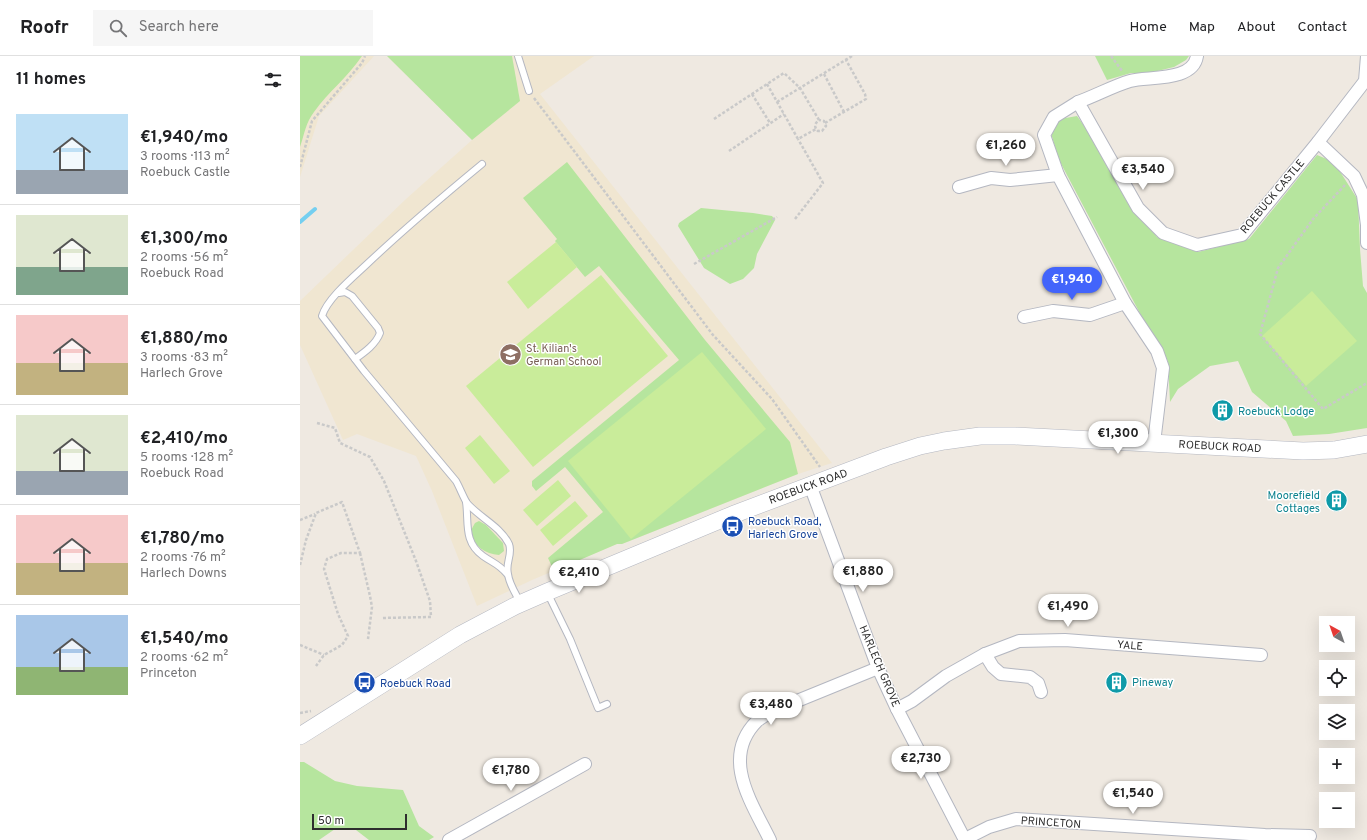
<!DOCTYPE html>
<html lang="en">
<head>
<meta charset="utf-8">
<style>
	:root { --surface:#fff; --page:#f6f6f6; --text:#202124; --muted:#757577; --line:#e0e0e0; --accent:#4264fb }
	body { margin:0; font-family:Overpass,sans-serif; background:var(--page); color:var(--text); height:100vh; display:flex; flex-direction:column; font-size:15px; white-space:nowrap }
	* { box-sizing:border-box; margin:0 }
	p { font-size:13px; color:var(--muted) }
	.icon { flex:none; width:22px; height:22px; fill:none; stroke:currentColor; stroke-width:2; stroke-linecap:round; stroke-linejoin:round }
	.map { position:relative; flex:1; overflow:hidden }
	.side { display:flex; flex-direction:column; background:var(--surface); width:300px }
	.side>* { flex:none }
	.needle { width:26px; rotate:320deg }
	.tools { position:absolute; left:1019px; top:560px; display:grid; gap:8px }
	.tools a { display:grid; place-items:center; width:36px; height:36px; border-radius:0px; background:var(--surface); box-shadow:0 4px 16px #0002; font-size:20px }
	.scale { position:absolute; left:12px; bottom:10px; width:95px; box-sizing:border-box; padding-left:4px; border:2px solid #2e2e2e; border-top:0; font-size:11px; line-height:14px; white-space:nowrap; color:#2e2e2e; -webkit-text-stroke:3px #fff; paint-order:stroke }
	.price { position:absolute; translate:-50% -34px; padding:0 9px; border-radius:14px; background:#fff; color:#222; font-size:13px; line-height:26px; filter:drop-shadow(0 1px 2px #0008) }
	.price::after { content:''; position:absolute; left:50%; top:24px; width:12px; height:9px; margin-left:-6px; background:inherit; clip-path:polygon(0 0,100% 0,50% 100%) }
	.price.current { background:var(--accent); color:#fff }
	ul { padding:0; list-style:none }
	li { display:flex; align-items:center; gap:12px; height:100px; padding:0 16px }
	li+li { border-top:1px solid var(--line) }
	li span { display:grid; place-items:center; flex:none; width:112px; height:80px; border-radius:0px; color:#555 }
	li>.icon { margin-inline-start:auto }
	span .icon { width:48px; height:48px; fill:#fffc; stroke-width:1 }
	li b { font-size:17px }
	h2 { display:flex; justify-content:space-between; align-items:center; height:48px; padding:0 16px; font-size:17px }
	header { display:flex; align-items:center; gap:24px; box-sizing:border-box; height:56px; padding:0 20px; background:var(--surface); border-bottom:1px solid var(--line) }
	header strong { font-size:19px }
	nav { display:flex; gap:22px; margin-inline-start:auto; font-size:14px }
	.search { width:280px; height:36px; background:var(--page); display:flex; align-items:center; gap:10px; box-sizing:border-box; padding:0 14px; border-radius:0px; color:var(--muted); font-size:15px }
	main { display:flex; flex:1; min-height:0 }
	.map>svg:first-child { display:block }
	.education { fill:#f0e6d1 }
	.green { fill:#b6e59e }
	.pitch { fill:#c9ec9a }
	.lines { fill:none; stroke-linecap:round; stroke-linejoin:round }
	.stream { stroke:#75cff0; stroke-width:4 }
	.lane-casing { stroke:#b4b7c1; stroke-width:8 }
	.street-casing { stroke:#b4b7c1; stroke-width:14 }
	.secondary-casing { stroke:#b4b7c1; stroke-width:18 }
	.path { stroke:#c9c9c9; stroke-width:2.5; stroke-dasharray:3 2; stroke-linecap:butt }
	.lane { stroke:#fff; stroke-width:6 }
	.street { stroke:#fff; stroke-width:12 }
	.secondary { stroke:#fff; stroke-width:17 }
	.labels { text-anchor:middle; stroke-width:3; stroke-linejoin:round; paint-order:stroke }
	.street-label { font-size:11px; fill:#2e2e2e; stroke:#fff }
	.education-label { font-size:11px; fill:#785e54; stroke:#fff; text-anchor:start }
	.culture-label { font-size:11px; fill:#0d838f; stroke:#fff; text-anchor:start }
	.transit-label { font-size:11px; fill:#164399; stroke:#fff; text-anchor:start }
</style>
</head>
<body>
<header>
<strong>Roofr</strong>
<div class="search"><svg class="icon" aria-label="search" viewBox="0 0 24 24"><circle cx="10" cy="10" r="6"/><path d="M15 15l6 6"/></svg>Search here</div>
<nav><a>Home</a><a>Map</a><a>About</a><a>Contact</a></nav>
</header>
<main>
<section class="side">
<h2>11 homes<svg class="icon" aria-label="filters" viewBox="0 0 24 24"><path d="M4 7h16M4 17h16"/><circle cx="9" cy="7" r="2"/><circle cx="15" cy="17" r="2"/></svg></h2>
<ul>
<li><span style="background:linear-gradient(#bfe0f5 70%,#9aa5b1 0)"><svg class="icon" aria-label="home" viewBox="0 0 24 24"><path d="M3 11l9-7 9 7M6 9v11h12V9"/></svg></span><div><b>€1,940/mo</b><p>3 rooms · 113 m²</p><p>Roebuck Castle</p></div></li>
<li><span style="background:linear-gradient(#dfe7d0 65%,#7fa58c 0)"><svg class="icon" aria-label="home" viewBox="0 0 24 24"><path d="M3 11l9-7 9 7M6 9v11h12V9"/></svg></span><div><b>€1,300/mo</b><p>2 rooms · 56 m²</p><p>Roebuck Road</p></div></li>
<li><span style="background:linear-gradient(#f6c9c9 60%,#c2b280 0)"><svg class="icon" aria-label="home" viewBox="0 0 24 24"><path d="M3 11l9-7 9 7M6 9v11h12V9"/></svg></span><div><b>€1,880/mo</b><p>3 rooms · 83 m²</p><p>Harlech Grove</p></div></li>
<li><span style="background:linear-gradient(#dfe7d0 70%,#9aa5b1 0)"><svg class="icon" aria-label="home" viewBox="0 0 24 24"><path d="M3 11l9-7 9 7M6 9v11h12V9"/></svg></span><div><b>€2,410/mo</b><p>5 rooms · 128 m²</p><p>Roebuck Road</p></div></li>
<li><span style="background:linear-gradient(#f6c9c9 60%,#c2b280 0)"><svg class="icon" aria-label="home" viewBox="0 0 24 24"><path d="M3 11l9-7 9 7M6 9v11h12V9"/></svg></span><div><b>€1,780/mo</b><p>2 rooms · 76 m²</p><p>Harlech Downs</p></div></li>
<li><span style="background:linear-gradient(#a9c7e8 65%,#8fb573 0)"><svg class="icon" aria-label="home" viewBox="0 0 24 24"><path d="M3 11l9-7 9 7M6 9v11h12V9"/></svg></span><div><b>€1,540/mo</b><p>2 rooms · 62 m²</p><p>Princeton</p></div></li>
</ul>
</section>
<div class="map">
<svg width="1067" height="784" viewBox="0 0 1067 784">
	<rect width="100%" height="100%" fill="#efe9e1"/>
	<!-- education -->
	<g class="education">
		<path d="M0,0h74l-55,60 -19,61z"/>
		<path d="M87,0h207l-54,38 292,369 -34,11 -176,70h-5l-85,36 -55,26 -45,-115 -16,-35 -59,-22 -14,6 -43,-95v-44l106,-102 66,-59z"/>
	</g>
	<!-- green -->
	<g class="green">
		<path d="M0,0h62c-14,21 -34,36 -48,56 -8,10 -10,23 -14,35z"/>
		<path d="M87,0h125l8,45 -48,39z"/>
		<path d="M795,0h94l-3,4 -12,7 -25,6h-18l-24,7z"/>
		<path d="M777,60l11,15 47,76 22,30 41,15 51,-13 68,-84 17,7 24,38 2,49 3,37 4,7v135l-38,6 -36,2 -7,-15 -34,-29 -14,-31 -28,5 -32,23 -8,13 -2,-40 -7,-16 -17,-25 -86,-163 -7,-25 9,-14z"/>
		<path d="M267,106l138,178 85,102 8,32 -176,70h-5l-63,27 -6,-13 55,-46 -38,-45 -29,24 -4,-5v-5l147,-121 -80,-94 -14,11 -30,-36 2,-2 -34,-41z"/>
		<path d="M401,152l52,5 19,3 3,4 -18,34 -3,14 -11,11 -13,5 -26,-16 -26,-42 1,-3z"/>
		<path d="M179,465l7,4 17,18 1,8 -5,4c-14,-1 -25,-9 -29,-23l5,-9z"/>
		<path d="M0,706h4l31,19 22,5 46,4 16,36 15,11 -5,3h-60l-13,-10 -21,-1 -16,11h-19z"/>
	</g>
	<!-- pitch -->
	<g class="pitch">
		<path d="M256,186l21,25 -49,42 -21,-27z"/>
		<path d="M301,219l67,81 -135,111 -67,-81z"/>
		<path d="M1012,235l45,50 -51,45 -44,-50z"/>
		<path d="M402,296l64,77 -135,110 -63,-78z"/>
		<path d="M180,379l30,36 -16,13 -29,-36z"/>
		<path d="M258,424l13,16 -34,30 -14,-16z"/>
		<path d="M275,445l13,15 -35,30 -13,-16z"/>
	</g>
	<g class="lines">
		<!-- stream -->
		<path class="stream" d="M0,166l15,-13"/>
		<defs>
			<g id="lane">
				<path d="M218,0l11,35"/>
				<path d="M182,108c-40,33 -79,66 -116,101 -14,13 -39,34 -44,51l42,55 92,110c4,7 8,18 11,22 13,15 33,23 42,41 4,10 -4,19 -1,30 1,10 8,20 12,28"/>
				<path d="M39,237l6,-1 7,4 26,32 2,5c-4,11 -15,19 -25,26"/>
				<path d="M166,446c3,20 -3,40 17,54 10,7 16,8 24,18"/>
				<path d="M247,536l23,47 28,69 9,-4"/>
			</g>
			<g id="street">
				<path d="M897,0c-4,26 -49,20 -67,25 -17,5 -35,15 -52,21l60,106 25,25 34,12 45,-10 76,-93 47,-61 2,-25"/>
				<path d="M778,46l-24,15 -10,18 14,40 67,128 32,48 6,17 -9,75"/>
				<path d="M1018,86l36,34 9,19 4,30v18"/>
				<path d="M659,131l32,-9 19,2 48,-5"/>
				<path d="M724,261l29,-6 37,4 35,-12"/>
				<path d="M510,429l68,183 19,41 68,131"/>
				<path d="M685,598l8,13 8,7 29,3 8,6 3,9"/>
				<path d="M597,653l15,-8 34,-25 39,-22 34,-13 46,-1 196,15"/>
				<path d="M665,783l24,-12 27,-8 249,16 45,1"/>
				<path d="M149,784l136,-76"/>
				<path d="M470,784c-18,-37 -50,-82 -13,-119 4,-3 9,-6 13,-9l108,-44"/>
			</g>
			<path id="secondary" d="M0,680l160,-101 55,-29 32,-14 185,-77 154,-58 34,-11 24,-5 36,-5h35l288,15 31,-1 33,-6"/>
		</defs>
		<!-- lane casing -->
		<use href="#lane" class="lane-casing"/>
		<!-- street casing -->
		<use href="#street" class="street-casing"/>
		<!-- secondary casing -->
		<use href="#secondary" class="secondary-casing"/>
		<!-- path -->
		<g class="path">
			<path d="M811,0l12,16"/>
			<path d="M524,18l20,38"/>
			<path d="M467,28l31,55 18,-10"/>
			<path d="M452,38l18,29"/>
			<path d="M234,42l179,237 59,64 48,68"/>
			<path d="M477,46l75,-46"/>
			<path d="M414,63l70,-46 16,15 19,32c-5,4 -5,7 -1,11h4l4,-5 -2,-5 -5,-1"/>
			<path d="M525,67l41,-24 -1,-5 -19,-34"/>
			<path d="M429,95l55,-37"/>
			<path d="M0,111l12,-46 50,-58 3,-7"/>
			<path d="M1045,129l-32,34 -35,49 -18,66 63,75 44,-26"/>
			<path d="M495,163l28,-36 -25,-44"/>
			<path d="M394,208l83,-47"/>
			<path d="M17,367l18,5 5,15 30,14 14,24 32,80 14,40 1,16 -50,1"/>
			<path d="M0,464l15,-6"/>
			<path d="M60,497l10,43 2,11 -4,32"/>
			<path d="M0,509l6,-25 10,-27 26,-11 18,51h-19l-14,6 -3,10 14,45 10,22 -6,9 -18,10 -8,11"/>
			<path d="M0,589l24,10"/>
			<path d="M0,657l11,-2"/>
		</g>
		<!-- lane -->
		<use href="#lane" class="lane"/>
		<!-- street -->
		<use href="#street" class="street"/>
		<!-- secondary -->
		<use href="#secondary" class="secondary"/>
	</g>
	<!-- icons -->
	<defs>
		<symbol id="school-disc" viewBox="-11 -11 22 22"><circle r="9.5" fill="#8d6e63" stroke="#fff"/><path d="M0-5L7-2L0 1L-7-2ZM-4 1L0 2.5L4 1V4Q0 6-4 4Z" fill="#fff"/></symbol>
		<symbol id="building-disc" viewBox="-11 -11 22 22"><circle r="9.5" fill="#0f9aa8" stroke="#fff"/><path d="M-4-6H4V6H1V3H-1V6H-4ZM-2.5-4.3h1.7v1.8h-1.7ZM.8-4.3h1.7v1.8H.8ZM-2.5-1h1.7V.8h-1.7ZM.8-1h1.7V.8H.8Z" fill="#fff"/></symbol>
		<symbol id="bus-disc" viewBox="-11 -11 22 22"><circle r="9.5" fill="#1a4fb4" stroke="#fff"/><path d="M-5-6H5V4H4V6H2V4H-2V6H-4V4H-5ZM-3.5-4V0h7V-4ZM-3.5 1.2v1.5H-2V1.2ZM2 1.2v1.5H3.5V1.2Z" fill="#fff"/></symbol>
	</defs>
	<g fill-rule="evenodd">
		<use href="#school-disc" x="198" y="286" width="25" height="25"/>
		<use href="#building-disc" x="910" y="342" width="25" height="25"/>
		<use href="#building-disc" x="1024" y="432" width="25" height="25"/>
		<use href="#bus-disc" x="420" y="458" width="25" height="25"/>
		<use href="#building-disc" x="804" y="614" width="25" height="25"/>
		<use href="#bus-disc" x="52" y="614" width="25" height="25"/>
	</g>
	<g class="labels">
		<!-- street labels -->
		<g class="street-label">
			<text transform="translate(972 140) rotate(-50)" y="4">ROEBUCK CASTLE</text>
			<text transform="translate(920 390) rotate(3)" y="4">ROEBUCK ROAD</text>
			<text transform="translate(508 430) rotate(-20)" y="4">ROEBUCK ROAD</text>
			<text transform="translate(830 589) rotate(5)" y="4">YALE</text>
			<text transform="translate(580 610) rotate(67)" y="4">HARLECH GROVE</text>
			<text transform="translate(751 766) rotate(4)" y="4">PRINCETON</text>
		</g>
		<!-- education labels -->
		<g class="education-label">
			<text x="226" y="296">St. Kilian's<tspan x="226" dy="13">German School</tspan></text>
		</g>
		<!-- culture labels -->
		<g class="culture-label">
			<text x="938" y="359">Roebuck Lodge</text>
			<text x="1020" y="443" text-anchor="end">Moorefield<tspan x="1020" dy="13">Cottages</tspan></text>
			<text x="832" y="630">Pineway</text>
		</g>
		<!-- transit labels -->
		<g class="transit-label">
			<text x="448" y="469">Roebuck Road,<tspan x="448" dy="13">Harlech Grove</tspan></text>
			<text x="80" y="631">Roebuck Road</text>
		</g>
	</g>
</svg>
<div class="tools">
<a><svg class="needle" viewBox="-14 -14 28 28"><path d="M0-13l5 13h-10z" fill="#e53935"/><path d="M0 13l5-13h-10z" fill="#757577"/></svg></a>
<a><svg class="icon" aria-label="locate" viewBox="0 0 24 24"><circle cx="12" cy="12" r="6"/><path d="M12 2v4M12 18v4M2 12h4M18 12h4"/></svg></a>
<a><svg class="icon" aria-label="layers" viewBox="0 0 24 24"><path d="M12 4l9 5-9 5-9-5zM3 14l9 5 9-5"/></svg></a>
<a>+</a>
<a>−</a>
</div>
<div class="scale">50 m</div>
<b class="price" style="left:706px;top:111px">€1,260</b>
<b class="price" style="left:843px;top:135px">€3,540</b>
<b class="price current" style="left:772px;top:245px">€1,940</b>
<b class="price" style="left:818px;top:399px">€1,300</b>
<b class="price" style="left:563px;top:537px">€1,880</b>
<b class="price" style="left:279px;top:538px">€2,410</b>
<b class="price" style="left:768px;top:572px">€1,490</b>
<b class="price" style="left:471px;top:670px">€3,480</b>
<b class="price" style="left:621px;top:724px">€2,730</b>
<b class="price" style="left:211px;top:736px">€1,780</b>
<b class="price" style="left:833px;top:759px">€1,540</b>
</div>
</main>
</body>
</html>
